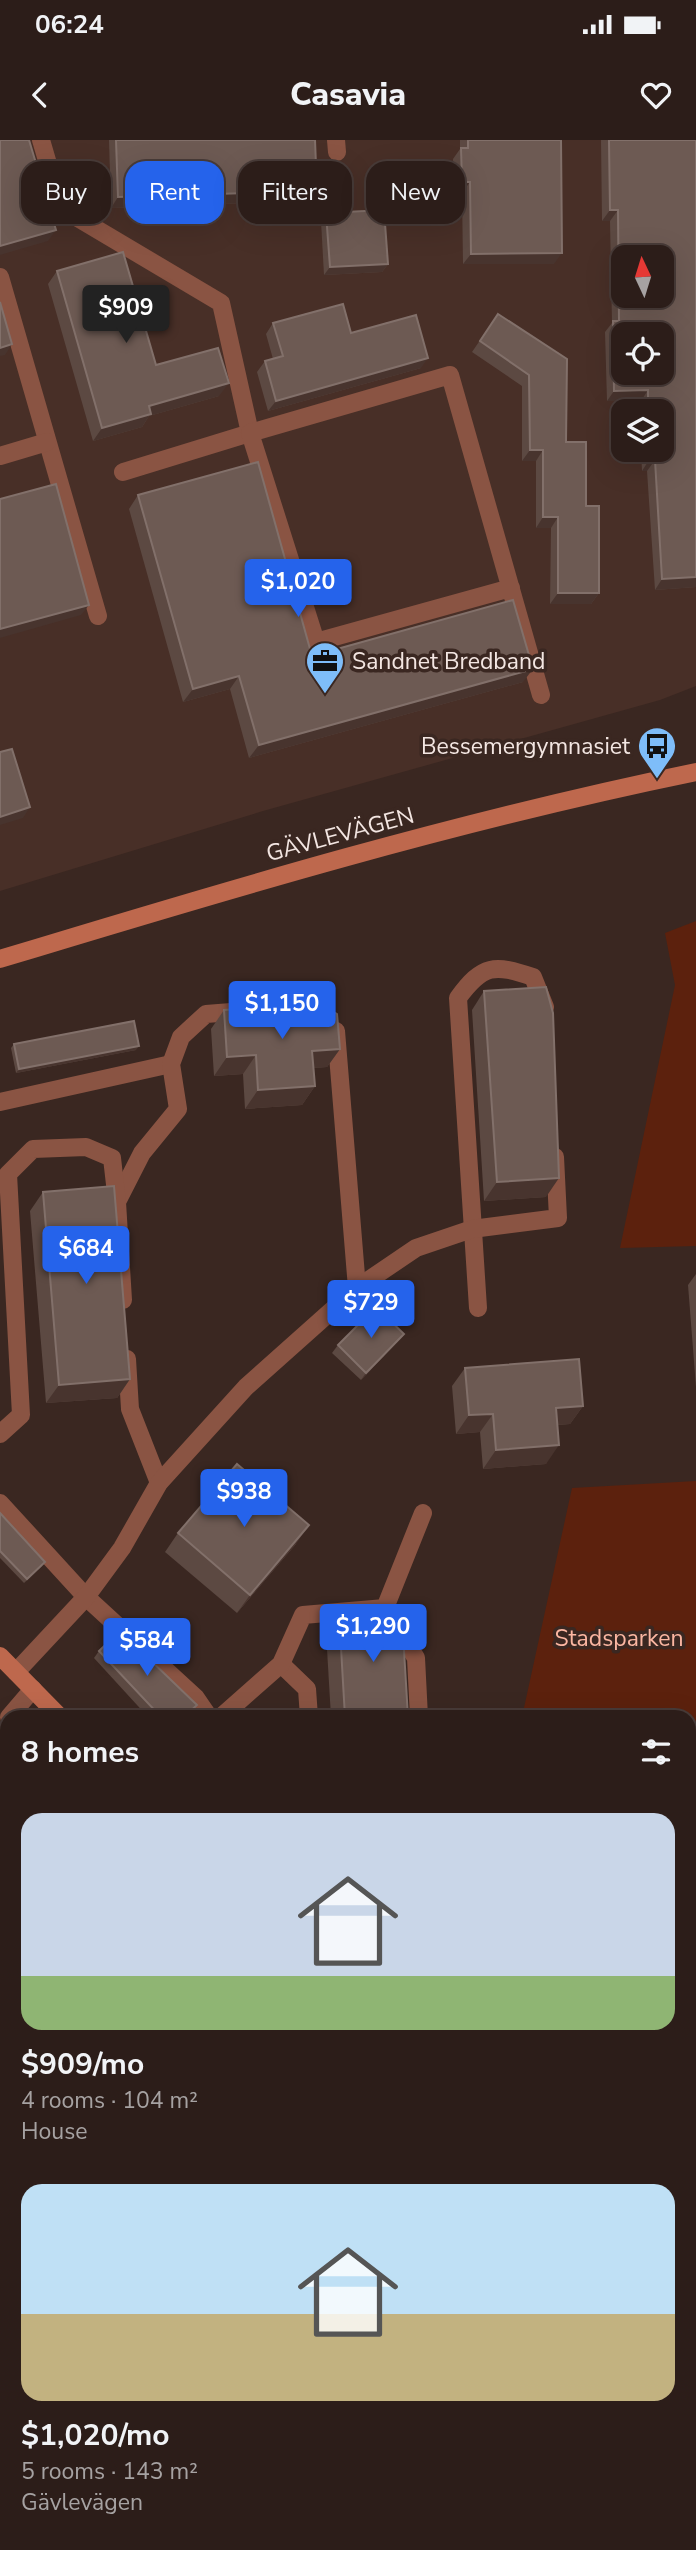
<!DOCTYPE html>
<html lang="en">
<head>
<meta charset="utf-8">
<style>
	:root { --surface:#2c1d19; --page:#342622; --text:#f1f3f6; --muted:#a6a2a2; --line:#483b38; --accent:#2563eb }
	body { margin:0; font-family:"Nunito Sans",sans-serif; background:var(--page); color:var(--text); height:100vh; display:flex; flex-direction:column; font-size:26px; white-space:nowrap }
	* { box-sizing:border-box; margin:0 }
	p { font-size:23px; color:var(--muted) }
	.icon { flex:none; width:38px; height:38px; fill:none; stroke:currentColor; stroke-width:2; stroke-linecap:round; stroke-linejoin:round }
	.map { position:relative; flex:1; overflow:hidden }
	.details { position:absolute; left:0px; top:1570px; width:696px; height:842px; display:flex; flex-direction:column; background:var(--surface); border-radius:21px 21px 0 0; box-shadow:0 7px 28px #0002,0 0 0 2px var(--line) }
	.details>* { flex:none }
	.banner { position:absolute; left:21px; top:21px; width:654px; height:63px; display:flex; gap:14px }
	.needle { width:46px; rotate:356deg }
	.controls { position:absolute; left:611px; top:105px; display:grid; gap:14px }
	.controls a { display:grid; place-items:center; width:63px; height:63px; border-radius:14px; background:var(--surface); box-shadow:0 7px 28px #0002,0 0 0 2px var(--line); font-size:35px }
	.price { position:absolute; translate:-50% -60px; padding:0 16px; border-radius:7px; background:var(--accent); color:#fff; font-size:23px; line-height:46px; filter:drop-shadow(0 2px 4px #0008) }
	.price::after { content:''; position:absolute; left:50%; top:42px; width:21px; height:16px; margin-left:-10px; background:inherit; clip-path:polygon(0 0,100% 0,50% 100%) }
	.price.current { background:#222; color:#fff }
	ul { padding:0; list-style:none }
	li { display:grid; align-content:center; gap:14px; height:371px; padding:0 21px }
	li span { display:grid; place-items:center; height:217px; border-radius:21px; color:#555 }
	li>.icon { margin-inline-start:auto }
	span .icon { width:126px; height:126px; fill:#fffc; stroke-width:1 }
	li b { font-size:30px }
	h2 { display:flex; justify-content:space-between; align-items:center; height:84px; padding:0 21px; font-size:30px }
	.pill { padding:0 24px; border-radius:21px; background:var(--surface); box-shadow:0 7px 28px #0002,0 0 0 2px var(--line); font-size:24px; line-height:63px }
	.pill.current { background:var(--accent); color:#fff }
	.status { display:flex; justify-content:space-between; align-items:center; height:49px; padding:0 35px; background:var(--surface); direction:ltr }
	.status svg { height:19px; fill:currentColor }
	header { display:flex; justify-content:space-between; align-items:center; height:91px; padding:0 21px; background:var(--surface); font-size:32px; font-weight:800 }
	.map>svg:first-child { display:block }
	.built { fill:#482f27; fill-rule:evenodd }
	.green { fill:#5c210d }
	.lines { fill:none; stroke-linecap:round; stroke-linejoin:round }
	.lane { stroke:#8a5443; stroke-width:18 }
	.street { stroke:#8a5443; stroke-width:18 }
	.secondary { stroke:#be684d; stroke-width:18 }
	.wall { fill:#5c4942 }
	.shaded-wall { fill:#48342e }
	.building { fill:#6d5a53; stroke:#82706a; stroke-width:2; fill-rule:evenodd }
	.labels { text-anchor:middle; stroke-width:7; stroke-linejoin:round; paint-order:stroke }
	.poi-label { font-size:23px; fill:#f3e6e2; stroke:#3a2721; text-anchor:start }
	.street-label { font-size:23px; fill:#f3e6e2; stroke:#3a2721 }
	.park-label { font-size:23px; fill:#fbb6a1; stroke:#3a2721 }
</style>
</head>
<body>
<div class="status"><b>06:24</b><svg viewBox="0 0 49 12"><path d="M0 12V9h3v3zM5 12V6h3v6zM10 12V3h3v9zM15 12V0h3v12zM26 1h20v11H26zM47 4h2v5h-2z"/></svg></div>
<header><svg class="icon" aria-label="back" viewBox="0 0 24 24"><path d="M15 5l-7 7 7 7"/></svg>Casavia<svg class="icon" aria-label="heart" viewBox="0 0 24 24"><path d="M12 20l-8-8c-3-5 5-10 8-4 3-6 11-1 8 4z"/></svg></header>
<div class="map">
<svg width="696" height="2410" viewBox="0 0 696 2410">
	<rect width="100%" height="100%" fill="#3a2721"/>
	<!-- built -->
	<path class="built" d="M0,0h696v546l-36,14 -397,111 -263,80zM623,117h39v39h-39zM623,194h39v39h-39zM623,271h39v39h-39z"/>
	<!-- green -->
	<g class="green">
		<path d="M696,781v325l-76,2 55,-263 -10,-52z"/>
		<path d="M696,1341v1069h-136l-2,-5 132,-1v-827h-168l50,-229z"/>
	</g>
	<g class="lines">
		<!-- lane -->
		<g class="lane">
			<path d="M41,0l20,68 160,95 29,130 -127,39"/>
			<path d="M336,0l1,12"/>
			<path d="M0,137l98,339"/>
			<path d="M0,316l47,-14"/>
			<path d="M511,448l-195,54 -66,-209 200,-58 91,320"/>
			<path d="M336,891l21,257"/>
			<path d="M0,962l171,-38"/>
			<path d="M123,1160l-6,-98 25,-49 36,-44 -7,-45 10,-27 25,-23 38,-3"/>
			<path d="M478,1168l-20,-310c25,-34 36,-34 75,-21l12,30"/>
			<path d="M127,1219l3,50 29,74"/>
			<path d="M0,1294l21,-19 -13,-241 25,-25 53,-2 26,11 5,44"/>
			<path d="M0,1363l86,94 110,101 13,19"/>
			<path d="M391,1477l25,41 3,59"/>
			<path d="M281,1524l26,25 2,28"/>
			<path d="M16,1532l70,-75 36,-49 37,-65 87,-96 111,-99 59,-40 56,-19 86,-11 -3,-61"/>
			<path d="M221,1577l60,-53 22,-49 82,-7 38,-95"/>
			<path d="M426,2404l2,6"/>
		</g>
		<!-- street -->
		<g class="street">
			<path d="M9,1577l24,-28"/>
			<path d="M199,2404l1,6"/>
		</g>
		<!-- secondary -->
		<g class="secondary">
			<path d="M0,819c230,-70 461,-139 696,-187"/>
			<path d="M0,1516l60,61"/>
			<path d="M499,2404l3,6"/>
		</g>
	</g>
	<!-- wall -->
	<g class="wall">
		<path d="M109,0h206l2,51 -8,10 -198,7z"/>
		<path d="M460,0h101l-7,124h-91l-1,-71h-8l-1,-34 7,-10z"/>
		<path d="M601,0h95v447l-41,3 -8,-119h-5l-1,-21h21v-39h-21v-10h-34l-2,-69 7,-9 -2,-102h-8z"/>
		<path d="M326,73l62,51 -6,8 -58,3 -3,-54z"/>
		<path d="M57,131l99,94 63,31 -70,20 -7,11 -49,14 -45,-157z"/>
		<path d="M498,174l68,128 20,64 13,87 -8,11h-41l1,-76h-15v-67h-14v-75l-50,-34z"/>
		<path d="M273,183l78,10 70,35 -153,43 -11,-39 8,-11 8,-2 -7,-25z"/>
		<path d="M138,355l174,161 211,26 -274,76 -19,-69 -47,13 -54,-193z"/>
		<path d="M484,851l62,206 -62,4 -12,-191z"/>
		<path d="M224,870l116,39 -13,18 -14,1 2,18 -13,19 -57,4 -2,-35 -29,2 -3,-47z"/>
		<path d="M14,904l122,6 -120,23 -5,-25z"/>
		<path d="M43,1052l87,187 -13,19 -71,5 -16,-192z"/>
		<path d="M696,1134v113l-8,-102z"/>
		<path d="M404,1194l-6,7 -37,39 -29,-27 6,-8z"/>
		<path d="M465,1228l118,38 -13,18 -12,1 -12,39 -63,5 -3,-37 -24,2 -4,-48z"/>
		<path d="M0,1373l42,53 -18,17 -24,-25z"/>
		<path d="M178,1393l118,11 -59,69 -72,-61z"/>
		<path d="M339,1473l69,104h-77l-5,-85z"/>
		<path d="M99,1511l98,54 -10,12h-39l-54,-59z"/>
		<path d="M5,1728h2v138l-7,1v-132z"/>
		<path d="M69,2404h58l-2,6h-58z"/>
	</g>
	<!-- shaded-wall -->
	<g class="shaded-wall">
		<path d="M462,42h8l-8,11h-8z"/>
		<path d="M317,51l-8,10 -198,7 7,-11z"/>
		<path d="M610,70h8l-8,11h-8z"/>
		<path d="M56,90l-8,11 -48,14v-9z"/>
		<path d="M562,113l-8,11h-91l8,-10z"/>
		<path d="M388,124l-6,8 -58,3 6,-8z"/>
		<path d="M12,204l-7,11 -5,1v-8z"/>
		<path d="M428,218l-7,10 -153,43 8,-10z"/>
		<path d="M229,243l-10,13 -70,20 -7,11 -49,14 9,-13 47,-22z"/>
		<path d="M648,250l-7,11h-34l7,-10z"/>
		<path d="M530,310h13l-7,11h-14z"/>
		<path d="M649,320h6l-8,11h-5z"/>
		<path d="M543,377h15l-7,11h-15z"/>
		<path d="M696,437v10l-41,3 7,-11z"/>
		<path d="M558,453h41l-8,11h-41z"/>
		<path d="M89,465l-8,10 -81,23v-9z"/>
		<path d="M533,529l-10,13 -274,76 10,-13z"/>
		<path d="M239,536l-9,13 -47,13 10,-13z"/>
		<path d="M30,667l-7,11 -23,7v-8z"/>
		<path d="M139,906l-3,4 -120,23 3,-4z"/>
		<path d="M340,909l-13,18 -28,2 13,-18z"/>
		<path d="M256,915l-13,19 -29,2 13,-19z"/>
		<path d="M315,946l-13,19 -57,4 13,-19z"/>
		<path d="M559,1038l-13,19 -62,4 13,-19z"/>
		<path d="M404,1194l-6,7 -37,39 5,-7z"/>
		<path d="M130,1239l-13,19 -71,5 13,-18z"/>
		<path d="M583,1266l-13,18 -27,2 13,-18z"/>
		<path d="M493,1274l-13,18 -24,2 13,-19z"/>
		<path d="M559,1305l-13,19 -63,5 13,-19z"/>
		<path d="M309,1385l-13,19 -59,69 13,-18z"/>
		<path d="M7,1851v15l-7,1v-15z"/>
		<path d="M295,2404h40l-4,6h-23z"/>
	</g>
	<!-- building -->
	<g class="building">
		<path d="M0,0h29l27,90 -56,16z"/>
		<path d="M116,0h199l2,51 -199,6z"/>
		<path d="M468,0h93l1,113 -91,1 -1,-72h-8l-1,-34h7z"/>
		<path d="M609,0h87v437l-34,2 -7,-119h-6v-10h13v-39h-14v-21l-34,1 -1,-70h6l-1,-111h-8zM623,117h39v39h-39zM623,194h39v39h-39z"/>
		<path d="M384,70l4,54 -58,3 -4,-54z"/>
		<path d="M123,112l33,113 62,-17 11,35 -80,23 2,8 -49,14 -45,-157z"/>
		<path d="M0,162l12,42 -12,4z"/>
		<path d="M343,164l8,29 65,-18 12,43 -152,43 -11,-40 18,-5 -10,-33z"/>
		<path d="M498,174l69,45 -1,83h20v64h13v87h-41v-76h-15v-67h-13l-1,-75 -49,-34z"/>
		<path d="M258,322l54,194 201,-56 20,69 -274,76 -20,-69 -46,13 -55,-194z"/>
		<path d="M56,344l33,121 -89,24v-130z"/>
		<path d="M12,609l18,58 -30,10v-65z"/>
		<path d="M546,847l7,26 6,165 -62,4 -13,-191z"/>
		<path d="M321,864l16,10 3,35 -28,2 3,35 -57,4 -2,-35 -29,2 -3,-47z"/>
		<path d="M134,881l5,25 -120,23 -5,-25z"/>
		<path d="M114,1046l16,193 -71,6 -16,-193z"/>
		<path d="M376,1167l28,27 -38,39 -28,-28z"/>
		<path d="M579,1219l4,47 -27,2 3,37 -63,5 -3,-36 -24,1 -4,-47z"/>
		<path d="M237,1324l72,61 -59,70 -72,-62z"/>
		<path d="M0,1373l45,49 -18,17 -27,-28z"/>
		<path d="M397,1470l5,7 6,100h-63l-6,-104z"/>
		<path d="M120,1491l77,74 -13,12h-23l-62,-66z"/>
		<path d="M7,1761v90l-7,1v-90z"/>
		<path d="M75,2404h52l-2,6h-53z"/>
	</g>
	<!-- icons -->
	<defs>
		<symbol id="office-pin" viewBox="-11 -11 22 30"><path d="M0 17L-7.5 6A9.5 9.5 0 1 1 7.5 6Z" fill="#7ebdf9" stroke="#3a2721"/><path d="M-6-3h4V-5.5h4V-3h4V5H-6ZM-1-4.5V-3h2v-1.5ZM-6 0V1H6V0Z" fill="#111"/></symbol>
		<symbol id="bus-pin" viewBox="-11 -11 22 30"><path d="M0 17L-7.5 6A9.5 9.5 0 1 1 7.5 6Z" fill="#7ebdf9" stroke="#3a2721"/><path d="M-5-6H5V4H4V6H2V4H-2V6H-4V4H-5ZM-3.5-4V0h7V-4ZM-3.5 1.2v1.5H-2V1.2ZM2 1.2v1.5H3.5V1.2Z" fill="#111"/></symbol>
	</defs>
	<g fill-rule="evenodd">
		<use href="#office-pin" x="303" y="499" width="44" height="60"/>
		<use href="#bus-pin" x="635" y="584" width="44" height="60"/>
	</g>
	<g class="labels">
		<!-- poi labels -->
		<g class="poi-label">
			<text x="352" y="529">Sandnet Bredband</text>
			<text x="630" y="614" text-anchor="end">Bessemergymnasiet</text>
		</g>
		<!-- street labels -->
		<g class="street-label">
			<text transform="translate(340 694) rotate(-15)" y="8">GÄVLEVÄGEN</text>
		</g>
		<!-- park labels -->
		<g class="park-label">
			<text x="619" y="1506">Stadsparken</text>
		</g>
	</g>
</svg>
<div class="controls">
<a><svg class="needle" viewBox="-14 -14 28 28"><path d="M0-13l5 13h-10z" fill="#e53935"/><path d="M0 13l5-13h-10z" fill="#a6a2a2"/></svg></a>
<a><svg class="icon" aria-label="locate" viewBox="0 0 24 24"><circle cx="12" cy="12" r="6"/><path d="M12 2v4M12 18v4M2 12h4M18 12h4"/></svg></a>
<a><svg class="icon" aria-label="layers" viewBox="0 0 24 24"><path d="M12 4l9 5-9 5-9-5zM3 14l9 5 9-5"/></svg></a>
</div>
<b class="price current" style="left:126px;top:205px">$909</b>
<b class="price" style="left:298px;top:479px">$1,020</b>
<b class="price" style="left:282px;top:901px">$1,150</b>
<b class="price" style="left:86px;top:1146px">$684</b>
<b class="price" style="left:371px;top:1200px">$729</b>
<b class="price" style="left:244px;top:1389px">$938</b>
<b class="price" style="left:373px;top:1524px">$1,290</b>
<b class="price" style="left:147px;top:1538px">$584</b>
<div class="banner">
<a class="pill">Buy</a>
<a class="pill current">Rent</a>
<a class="pill">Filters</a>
<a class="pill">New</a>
</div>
<section class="details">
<h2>8 homes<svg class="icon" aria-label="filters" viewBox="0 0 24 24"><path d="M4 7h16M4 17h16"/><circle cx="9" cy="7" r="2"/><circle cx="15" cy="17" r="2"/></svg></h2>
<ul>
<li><span style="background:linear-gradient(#c9d6e8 75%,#8fb573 0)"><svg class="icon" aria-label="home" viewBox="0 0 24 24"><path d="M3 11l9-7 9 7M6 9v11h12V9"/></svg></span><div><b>$909/mo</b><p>4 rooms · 104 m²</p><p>House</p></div></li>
<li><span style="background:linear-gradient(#bfe0f5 60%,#c2b280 0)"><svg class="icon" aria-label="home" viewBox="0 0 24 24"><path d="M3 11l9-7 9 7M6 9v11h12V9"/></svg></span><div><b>$1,020/mo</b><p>5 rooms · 143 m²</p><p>Gävlevägen</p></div></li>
</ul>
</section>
</div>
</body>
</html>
